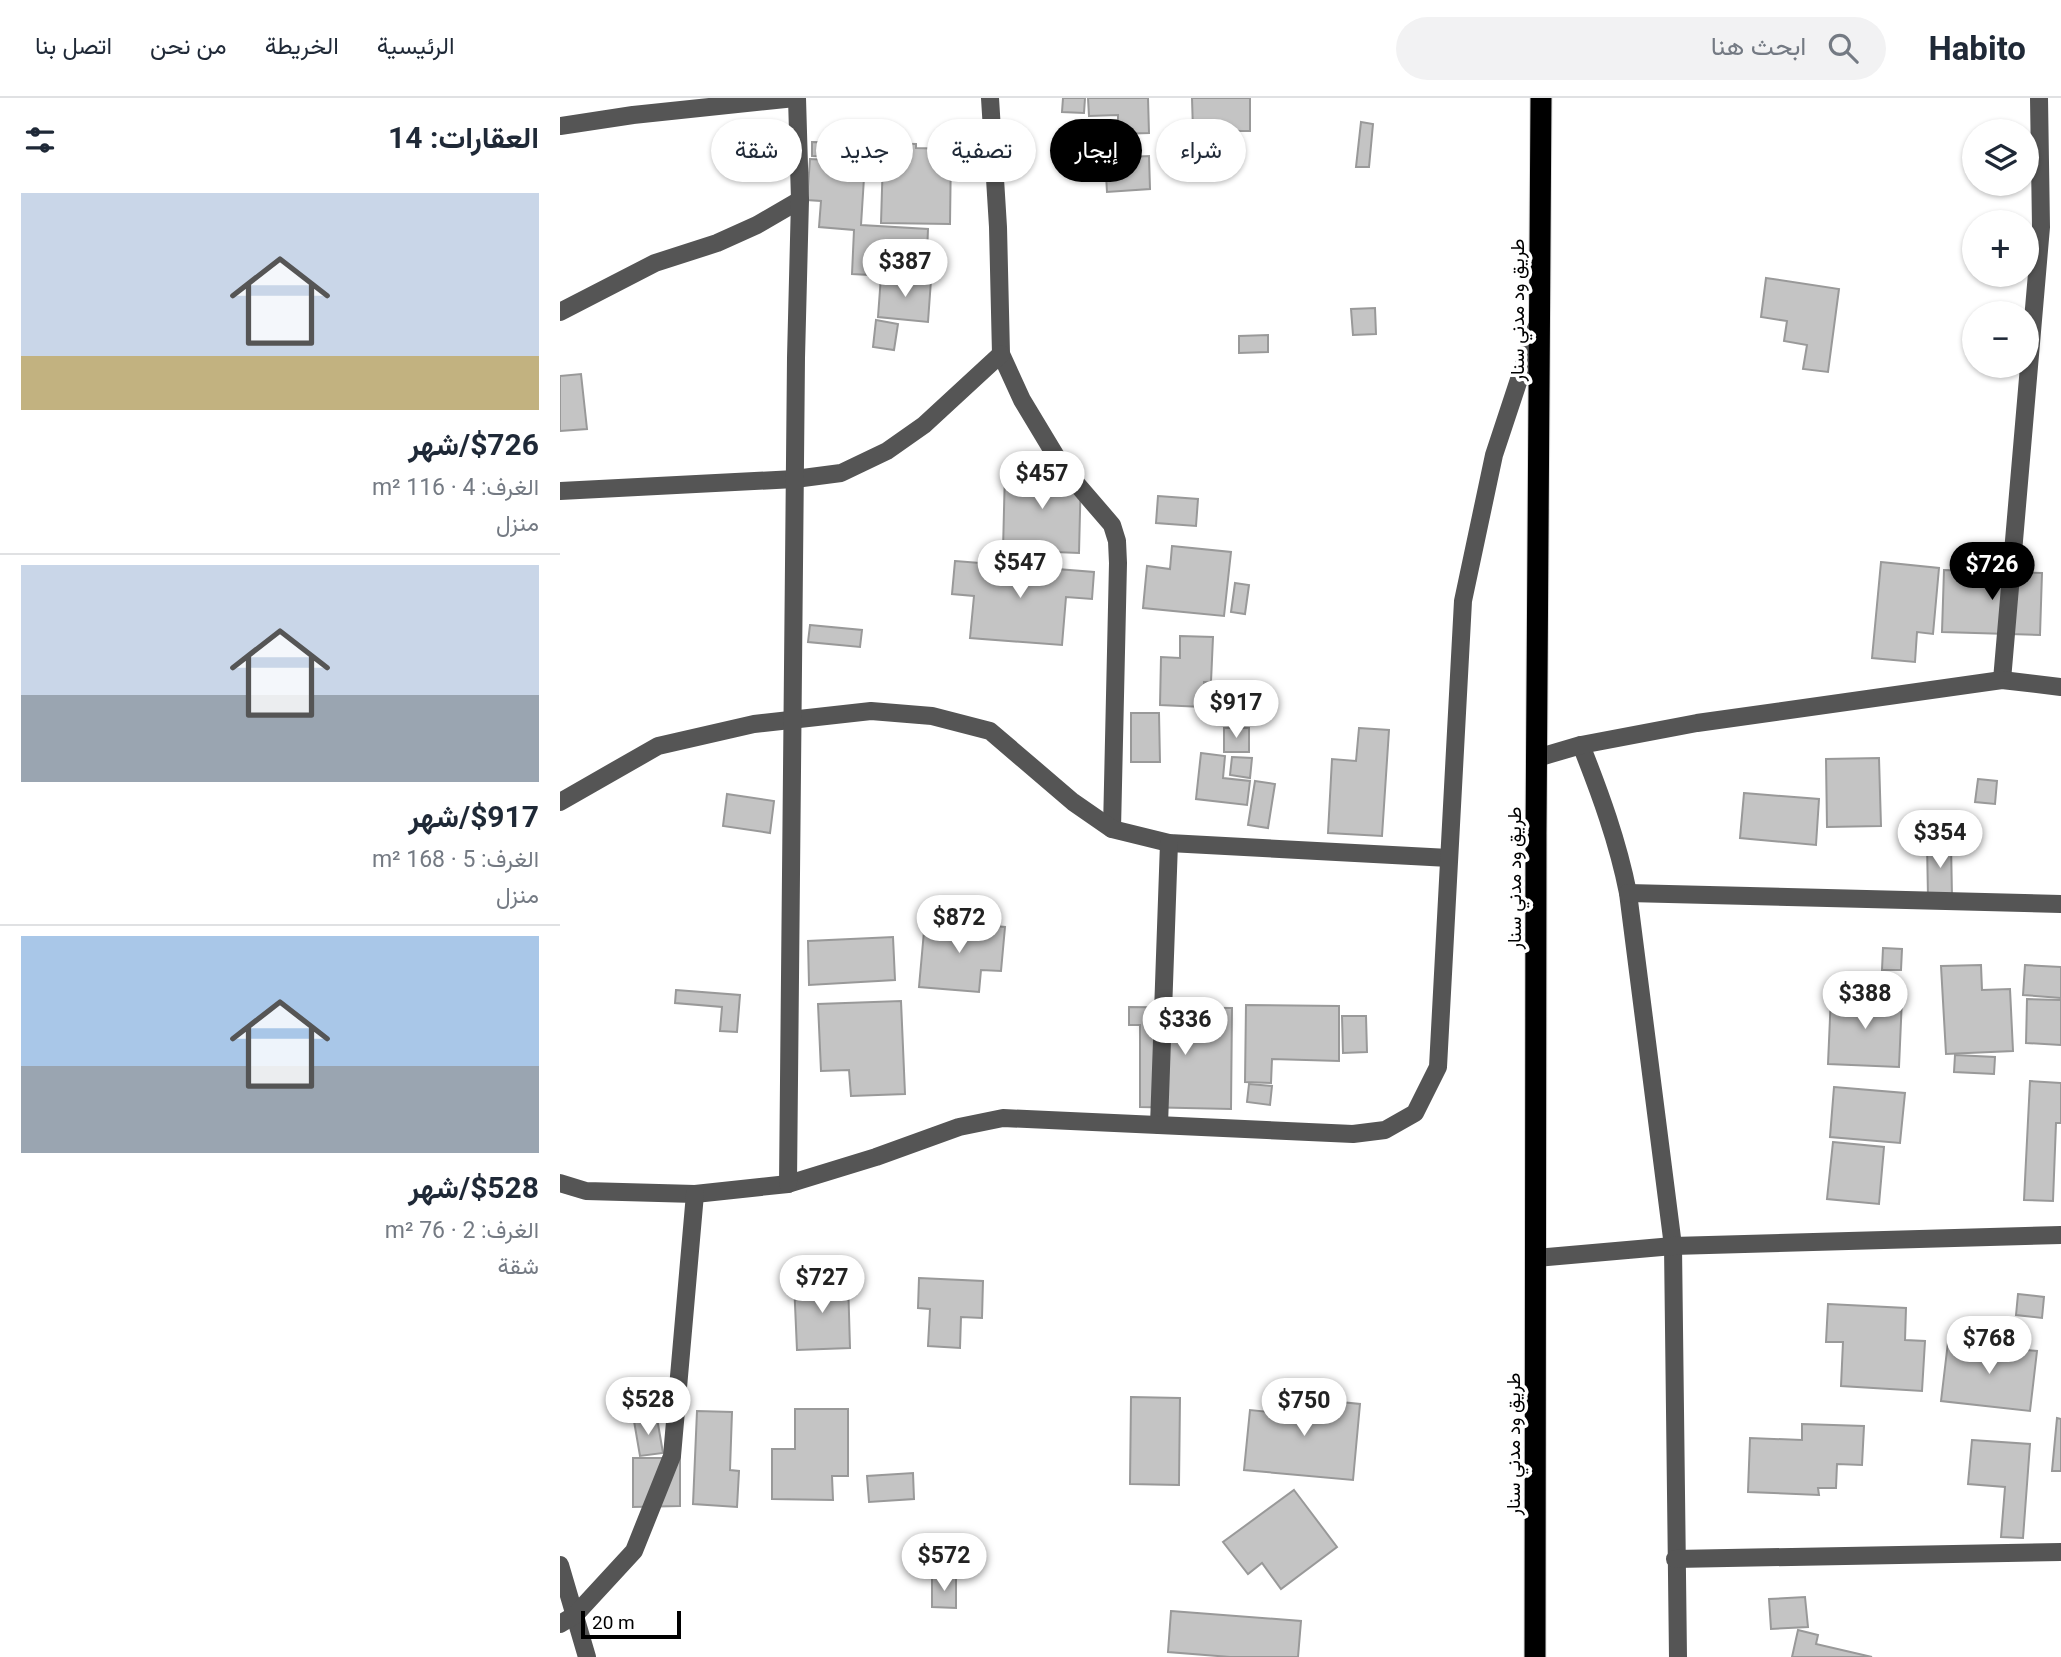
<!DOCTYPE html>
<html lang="ar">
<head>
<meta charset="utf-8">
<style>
	:root { --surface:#fff; --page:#f2f2f3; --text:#1f2937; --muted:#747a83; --line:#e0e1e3; --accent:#000 }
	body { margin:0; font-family:Roboto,Vazirmatn,sans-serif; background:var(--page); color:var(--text); direction:rtl; height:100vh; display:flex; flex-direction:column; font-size:26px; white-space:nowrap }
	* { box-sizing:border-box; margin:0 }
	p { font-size:23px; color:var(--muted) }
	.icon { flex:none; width:38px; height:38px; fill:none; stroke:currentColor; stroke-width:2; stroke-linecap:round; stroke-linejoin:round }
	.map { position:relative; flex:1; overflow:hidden; direction:ltr }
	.drawer { display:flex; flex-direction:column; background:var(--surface); width:560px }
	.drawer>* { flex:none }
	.guide { position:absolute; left:21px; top:21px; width:665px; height:63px; direction:rtl; display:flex; gap:14px }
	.buttons { position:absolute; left:1402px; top:21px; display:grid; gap:14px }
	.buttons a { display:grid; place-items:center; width:77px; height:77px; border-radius:50%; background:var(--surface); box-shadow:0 2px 5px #0004; font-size:35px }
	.scale { position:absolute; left:21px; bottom:18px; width:100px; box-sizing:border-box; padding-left:7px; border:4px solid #000; border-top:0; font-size:19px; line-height:24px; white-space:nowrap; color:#000; -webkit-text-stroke:5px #fff; paint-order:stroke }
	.price { position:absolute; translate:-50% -60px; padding:0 16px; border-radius:24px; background:#fff; color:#222; font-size:23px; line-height:46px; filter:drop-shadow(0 2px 4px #0008) }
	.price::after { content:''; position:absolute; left:50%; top:42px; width:21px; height:16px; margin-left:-10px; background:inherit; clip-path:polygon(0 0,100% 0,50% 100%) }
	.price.selected { background:var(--accent); color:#fff }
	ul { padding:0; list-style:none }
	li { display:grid; align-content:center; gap:14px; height:371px; padding:0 21px }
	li+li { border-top:2px solid var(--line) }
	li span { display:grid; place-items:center; height:217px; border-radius:0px; color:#555 }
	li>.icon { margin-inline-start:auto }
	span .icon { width:126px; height:126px; fill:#fffc; stroke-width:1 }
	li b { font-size:30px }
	h2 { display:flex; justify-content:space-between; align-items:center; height:84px; padding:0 21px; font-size:30px }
	.pill { padding:0 24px; border-radius:32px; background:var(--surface); box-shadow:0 2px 5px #0004; font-size:24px; line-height:63px }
	.pill.selected { background:var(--accent); color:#fff }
	header { display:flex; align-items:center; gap:42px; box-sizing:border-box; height:98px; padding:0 35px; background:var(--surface); border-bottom:2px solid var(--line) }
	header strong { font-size:33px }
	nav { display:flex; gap:38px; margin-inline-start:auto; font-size:24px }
	.search { width:490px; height:63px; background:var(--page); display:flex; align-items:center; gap:18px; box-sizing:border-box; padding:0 24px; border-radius:38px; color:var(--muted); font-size:26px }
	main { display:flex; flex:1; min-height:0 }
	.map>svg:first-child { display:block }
	.building { fill:#c4c4c4; stroke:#999; stroke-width:2 }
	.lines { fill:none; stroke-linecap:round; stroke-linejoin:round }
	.highway-casing { stroke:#dbdbdb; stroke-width:23 }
	.minor { stroke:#555; stroke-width:18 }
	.highway { stroke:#000; stroke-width:21 }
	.labels { text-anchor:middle; stroke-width:7; stroke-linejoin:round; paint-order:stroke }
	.street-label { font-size:19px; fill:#000; stroke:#fff }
</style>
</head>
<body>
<header>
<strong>Habito</strong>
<div class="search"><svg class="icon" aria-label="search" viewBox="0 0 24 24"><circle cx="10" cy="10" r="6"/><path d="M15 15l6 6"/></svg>ابحث هنا</div>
<nav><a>الرئيسية</a><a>الخريطة</a><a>من نحن</a><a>اتصل بنا</a></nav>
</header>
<main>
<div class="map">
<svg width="1501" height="1559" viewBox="0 0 1501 1559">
	<rect width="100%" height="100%" fill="#fff"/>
	<!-- building -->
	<g class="building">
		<path d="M503,0h22l-1,15 -22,-1z"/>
		<path d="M528,0h60l1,35 -31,1v-19l-29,1z"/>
		<path d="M632,0h58v33h-57z"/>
		<path d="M801,24l12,2 -4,43h-13z"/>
		<path d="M252,44l104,2v4l35,1 -1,75 -69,-1 2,-66 -71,-1z"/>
		<path d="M589,58l1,33 -43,3 -2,-34z"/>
		<path d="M250,61l55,3 -4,63 67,4 -2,49 -74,-4 2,-44 -35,-3 2,-26 -14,-1z"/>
		<path d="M321,178l50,4 -3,42 -50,-5z"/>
		<path d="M1206,180l73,11 -11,83 -25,-3 4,-24 -23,-4 3,-20 -26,-4z"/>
		<path d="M815,210l1,26 -23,1 -2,-26z"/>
		<path d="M316,222l22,4 -4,26 -21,-3z"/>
		<path d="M708,237v17l-29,1v-17z"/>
		<path d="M21,276l6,55 -27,2v-55z"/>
		<path d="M445,372l76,2 -2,81 -76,-3z"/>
		<path d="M598,398l40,3 -2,27 -40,-3z"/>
		<path d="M612,448l59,6 -7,64 -81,-8 4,-42 23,3z"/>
		<path d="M395,463l139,11 -2,27 -26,-2 -4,48 -92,-7 4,-42 -22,-2z"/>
		<path d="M1321,464l58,6 -6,66 -16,-2 -2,30 -43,-4z"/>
		<path d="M1384,472l98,3 -2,62 -98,-3z"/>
		<path d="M675,485l14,2 -4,29 -14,-2z"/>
		<path d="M250,527l52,5 -2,17 -52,-5z"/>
		<path d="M620,538l33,1 -2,45h-7l-1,25 -43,-2 1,-48 19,1z"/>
		<path d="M571,615h28l1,49h-29z"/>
		<rect x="664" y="630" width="25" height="24"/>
		<path d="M799,630l30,2 -7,106 -54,-3 4,-74 24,2z"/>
		<path d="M641,655l24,3 -2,22 27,3 -3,24 -51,-6z"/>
		<path d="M672,659l20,1 -2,20 -20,-3z"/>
		<path d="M1319,660l2,68 -54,1 -1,-68z"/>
		<path d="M1418,681l19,2 -2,23 -20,-2z"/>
		<path d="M695,683l20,3 -7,44 -20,-3z"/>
		<path d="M1184,695l75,6 -3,46 -76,-7z"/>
		<path d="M167,696l47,7 -4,32 -47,-7z"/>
		<path d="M1367,745h24l1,54h-24z"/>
		<path d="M365,822l80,7 -4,44 -20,-1 -2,22 -60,-5z"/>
		<path d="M333,839l2,43 -86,5 -1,-44z"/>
		<path d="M1323,850l19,1 -1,21h-19z"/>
		<path d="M1421,867l1,25 28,-1 3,62 -67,3 -5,-88z"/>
		<path d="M1465,867l36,2v31l-38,-3z"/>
		<path d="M116,892l64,5 -3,37 -17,-1 2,-24 -47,-4z"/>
		<path d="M1271,897l71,3 -3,69 -71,-3z"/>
		<path d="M1467,901l34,1v45l-35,-2z"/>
		<path d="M341,903l4,93 -54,2 -2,-26 -28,1 -3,-67z"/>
		<path d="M686,907l93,1v55l-67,-2 -1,24 -26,-1z"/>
		<path d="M569,909l103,1 -1,101 -91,-2v-82h-11z"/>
		<path d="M782,918h24l1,36 -24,1z"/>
		<path d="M1395,957l40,2 -1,17 -40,-2z"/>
		<path d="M1470,983l31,2v40h-5l-3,78 -29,-1z"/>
		<path d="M689,986l23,2 -2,19 -23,-3z"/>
		<path d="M1274,989l71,6 -5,50 -70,-6z"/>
		<path d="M1273,1044l51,5 -5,57 -52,-5z"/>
		<path d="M359,1180l64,3 -1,37 -21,-1 -1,31 -32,-2 2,-37 -12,-1z"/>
		<path d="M288,1182l2,68 -53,2 -3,-68z"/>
		<path d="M1458,1196l26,3 -2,21 -26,-3z"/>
		<path d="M1268,1206l78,4 -1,32 20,1 -3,50 -81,-5 2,-44h-17z"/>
		<path d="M1388,1244l89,9 -7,60 -89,-10z"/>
		<path d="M711,1297l89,9 -7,76 -109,-10 6,-60 19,2z"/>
		<path d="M571,1299l49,1 -1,87 -49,-1z"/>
		<path d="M235,1311h53v67h-16l1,24 -61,-1v-50h23z"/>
		<path d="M137,1313l35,1 -2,58 9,1 -2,36 -44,-3z"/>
		<path d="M97,1320l6,35 -23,3 -6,-35z"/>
		<path d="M1497,1320l4,1v52h-9z"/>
		<path d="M1242,1326l62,2 -2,39 -25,-1 -1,24h-18l1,7 -71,-3 2,-54 52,2z"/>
		<path d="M1412,1342l58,4 -7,94 -22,-1 4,-50 -37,-3z"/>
		<path d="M73,1360h47v48l-47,1z"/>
		<path d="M353,1375l1,26 -45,3 -2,-26z"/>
		<path d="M734,1392l43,57 -56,42 -19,-26 -14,11 -25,-32z"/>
		<path d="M372,1480h24v30l-24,-1z"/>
		<path d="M1245,1499l3,30 -37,2 -2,-30z"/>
		<path d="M611,1513l130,10 -3,36h-68l-62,-5z"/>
		<path d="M1238,1532l20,5 -2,9 56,13h-80z"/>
	</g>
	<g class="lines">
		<defs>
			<path id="highway" d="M975,1559l1,-823 5,-736"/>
		</defs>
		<!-- highway casing -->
		<use href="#highway" class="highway-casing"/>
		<!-- minor -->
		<g class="minor">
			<path d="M430,0l8,129 3,127 21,46 41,68 49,57 5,16 1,22 -6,266"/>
			<path d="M0,28l73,-11 162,-17"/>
			<path d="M0,214l95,-49 62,-20 40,-18 43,-25"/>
			<path d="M0,393l235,-12 46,-6 46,-22 37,-26 77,-71"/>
			<path d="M1442,582l39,-453 -2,-129"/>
			<path d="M1021,647c19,48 37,97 47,148l45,353 5,411"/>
			<path d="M977,660l44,-13 116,-22 305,-43 59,7"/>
			<path d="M0,704l98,-56 96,-22 117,-13 61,5 58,15 83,71 39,27 57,14 280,15"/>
			<path d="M1068,795l433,11"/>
			<path d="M599,1027l10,-282"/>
			<path d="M0,1085l26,8 109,3 93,-10 88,-27 83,-30 44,-9 350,16 32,-4 30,-17 23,-46 25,-466 31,-146 42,-127"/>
			<path d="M228,1086l8,-826 4,-158 -3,-102"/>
			<path d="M976,1160l137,-12 388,-11"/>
			<path d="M1115,1461l386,-7"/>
			<path d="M0,1467l27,92"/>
			<path d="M0,1526l15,-9 59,-64 38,-95 23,-262"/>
		</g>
		<!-- highway -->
		<use href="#highway" class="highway"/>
	</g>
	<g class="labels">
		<!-- street labels -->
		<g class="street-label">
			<text transform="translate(957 212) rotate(-90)" y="7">طريق ود مدني سنار</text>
			<text transform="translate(954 780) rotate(-90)" y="7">طريق ود مدني سنار</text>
			<text transform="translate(953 1346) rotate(-90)" y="7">طريق ود مدني سنار</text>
		</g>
	</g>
</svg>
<div class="buttons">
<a><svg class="icon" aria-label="layers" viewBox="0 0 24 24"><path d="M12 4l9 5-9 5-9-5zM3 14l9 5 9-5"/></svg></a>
<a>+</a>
<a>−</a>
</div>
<div class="scale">20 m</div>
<b class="price" style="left:345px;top:201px">$387</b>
<b class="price" style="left:482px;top:413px">$457</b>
<b class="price" style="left:460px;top:502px">$547</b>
<b class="price selected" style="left:1432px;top:504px">$726</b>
<b class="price" style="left:676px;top:642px">$917</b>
<b class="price" style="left:1380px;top:772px">$354</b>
<b class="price" style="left:399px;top:857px">$872</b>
<b class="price" style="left:1305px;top:933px">$388</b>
<b class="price" style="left:625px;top:959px">$336</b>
<b class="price" style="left:262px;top:1217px">$727</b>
<b class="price" style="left:1429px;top:1278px">$768</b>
<b class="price" style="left:88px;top:1339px">$528</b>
<b class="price" style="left:744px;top:1340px">$750</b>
<b class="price" style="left:384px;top:1495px">$572</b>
<div class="guide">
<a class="pill">شراء</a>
<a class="pill selected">إيجار</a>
<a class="pill">تصفية</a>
<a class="pill">جديد</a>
<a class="pill">شقة</a>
</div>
</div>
<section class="drawer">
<h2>العقارات: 14<svg class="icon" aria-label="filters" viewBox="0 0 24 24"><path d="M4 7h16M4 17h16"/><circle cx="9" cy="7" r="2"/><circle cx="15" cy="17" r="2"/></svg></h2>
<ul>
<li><span style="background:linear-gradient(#c9d6e8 75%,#c2b280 0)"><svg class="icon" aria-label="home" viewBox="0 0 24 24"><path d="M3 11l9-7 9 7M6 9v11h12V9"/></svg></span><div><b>$726/شهر</b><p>الغرف: 4 · 116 m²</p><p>منزل</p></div></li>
<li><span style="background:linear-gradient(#c9d6e8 60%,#9aa5b1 0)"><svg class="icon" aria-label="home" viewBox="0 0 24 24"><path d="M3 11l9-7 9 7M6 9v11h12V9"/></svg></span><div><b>$917/شهر</b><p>الغرف: 5 · 168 m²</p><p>منزل</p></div></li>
<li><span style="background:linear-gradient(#a9c7e8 60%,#9aa5b1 0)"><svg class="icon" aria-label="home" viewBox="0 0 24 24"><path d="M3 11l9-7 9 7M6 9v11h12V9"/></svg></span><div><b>$528/شهر</b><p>الغرف: 2 · 76 m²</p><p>شقة</p></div></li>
</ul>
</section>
</main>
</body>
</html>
